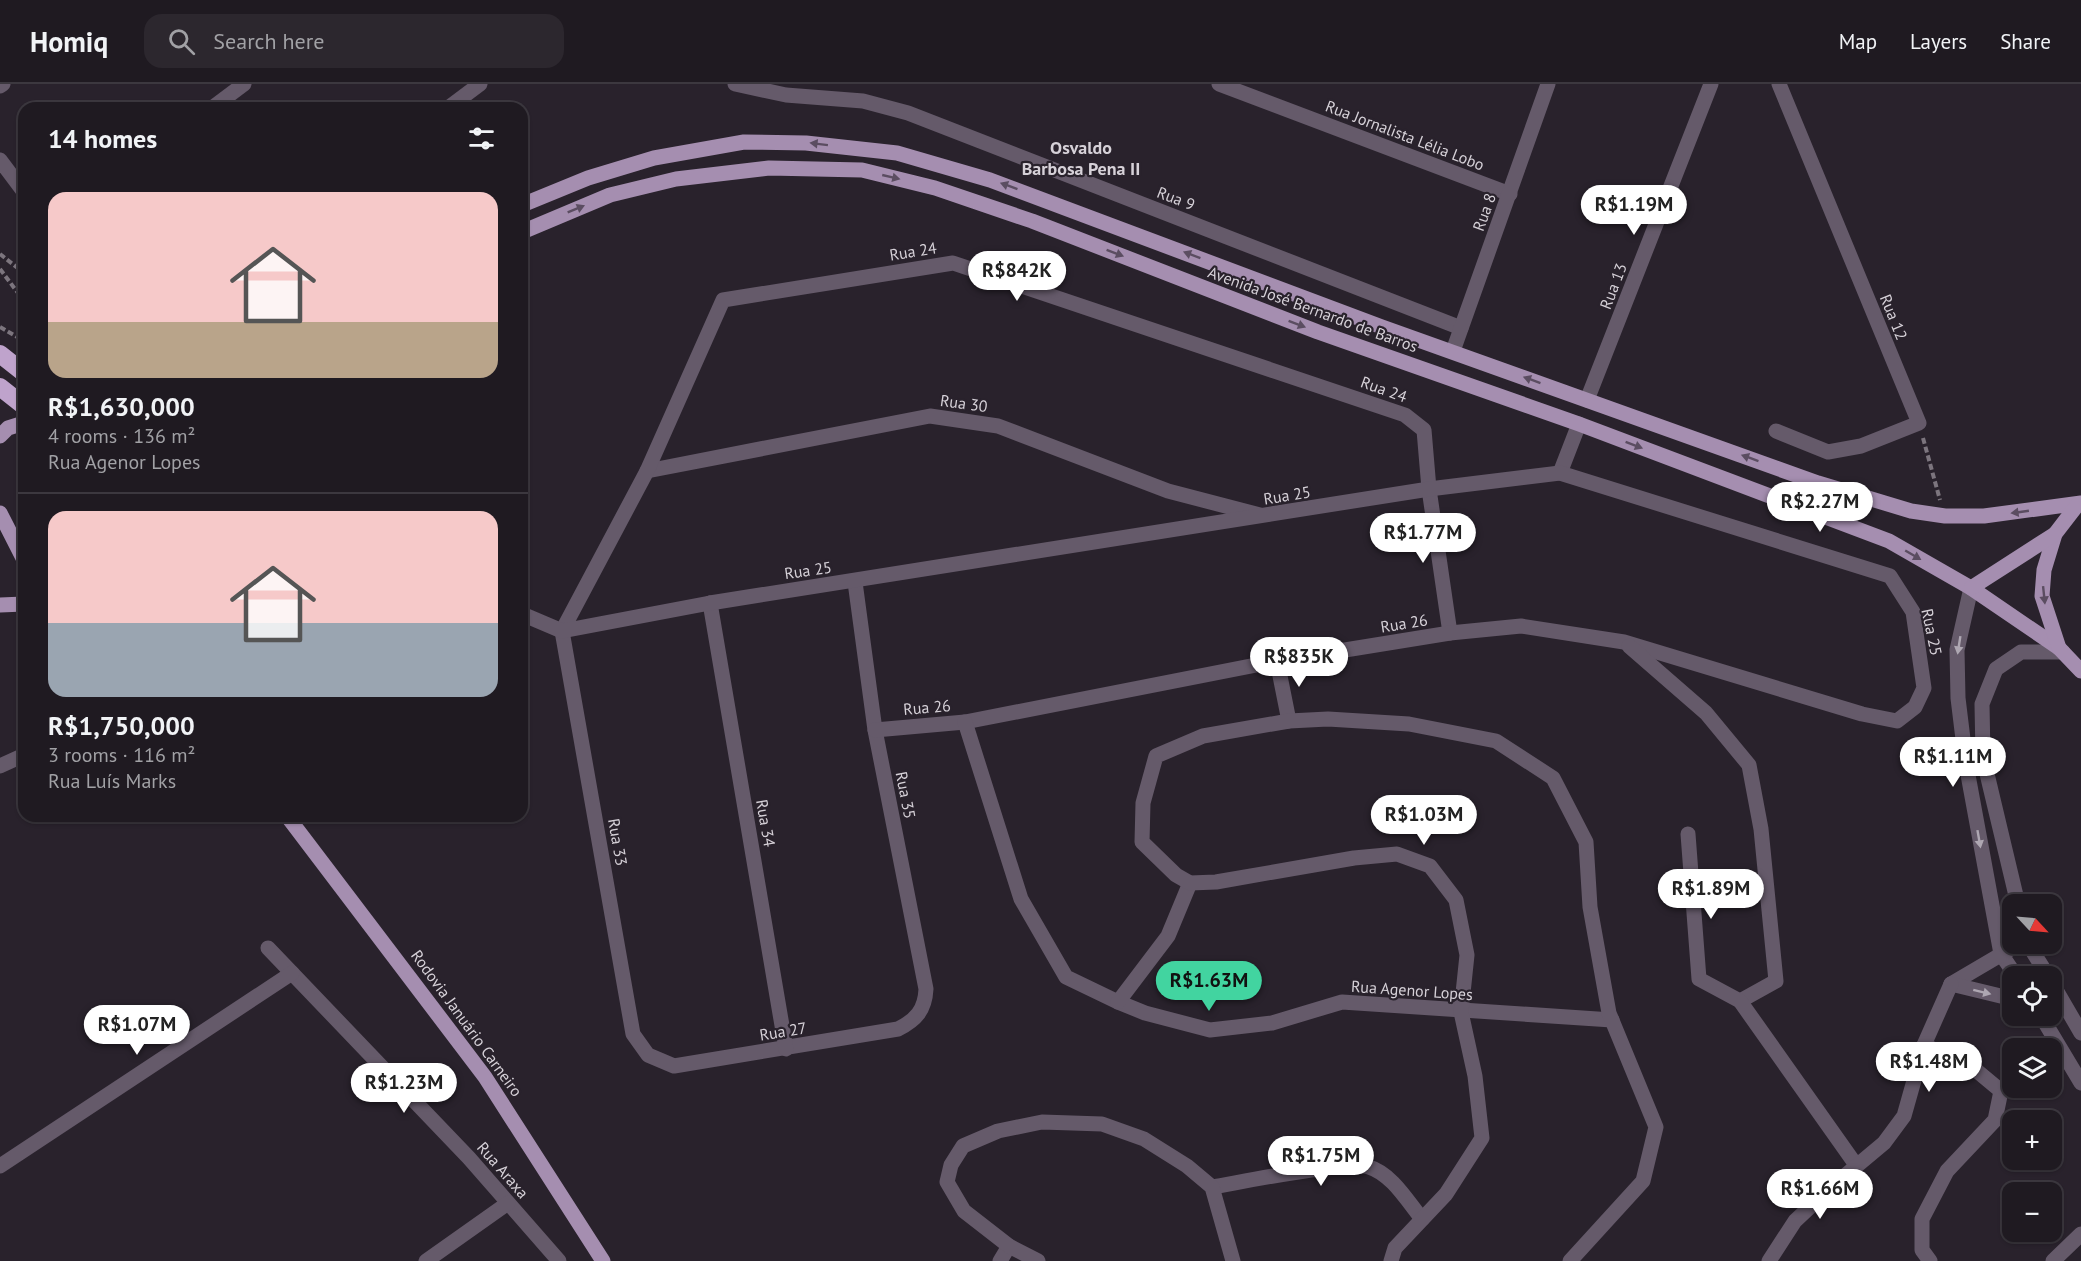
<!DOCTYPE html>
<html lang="en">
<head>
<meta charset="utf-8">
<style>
	:root { --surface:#1f1a21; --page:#2c272e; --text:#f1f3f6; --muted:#a1a1a5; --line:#3c383f; --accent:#42d4a0 }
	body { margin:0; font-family:"PT Sans",sans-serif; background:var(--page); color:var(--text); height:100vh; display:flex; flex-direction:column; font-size:22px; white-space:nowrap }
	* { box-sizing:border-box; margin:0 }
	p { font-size:20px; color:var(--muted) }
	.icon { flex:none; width:33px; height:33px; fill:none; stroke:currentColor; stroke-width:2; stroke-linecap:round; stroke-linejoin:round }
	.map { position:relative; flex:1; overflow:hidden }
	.sheet { position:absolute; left:18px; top:18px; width:510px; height:720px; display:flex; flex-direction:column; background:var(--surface); border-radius:18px; box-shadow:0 2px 4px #0004,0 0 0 2px var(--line) }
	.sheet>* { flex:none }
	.needle { width:39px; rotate:116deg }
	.tools { position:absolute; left:2002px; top:810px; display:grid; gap:12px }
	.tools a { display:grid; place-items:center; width:60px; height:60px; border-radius:12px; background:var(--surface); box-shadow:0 2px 4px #0004,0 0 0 2px var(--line); font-size:30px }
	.price { position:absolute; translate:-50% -51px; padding:0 14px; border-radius:21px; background:#fff; color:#222; font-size:20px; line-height:39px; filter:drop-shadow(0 2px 3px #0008) }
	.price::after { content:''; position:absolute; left:50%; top:36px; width:18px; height:14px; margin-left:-9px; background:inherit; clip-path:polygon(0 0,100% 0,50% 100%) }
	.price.selected { background:var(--accent); color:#111 }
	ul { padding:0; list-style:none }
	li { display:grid; align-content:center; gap:12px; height:318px; padding:0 30px }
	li+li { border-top:2px solid var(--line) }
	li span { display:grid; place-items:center; height:186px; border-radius:18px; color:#555 }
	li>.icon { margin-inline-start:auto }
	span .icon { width:108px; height:108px; fill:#fffc; stroke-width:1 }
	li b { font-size:26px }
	h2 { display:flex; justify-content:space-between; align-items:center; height:72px; padding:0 30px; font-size:26px }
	header { display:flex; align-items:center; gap:36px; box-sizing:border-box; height:84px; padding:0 30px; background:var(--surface); border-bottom:2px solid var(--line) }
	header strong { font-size:28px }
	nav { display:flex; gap:33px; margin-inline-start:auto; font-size:21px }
	.search { width:420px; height:54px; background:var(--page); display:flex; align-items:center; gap:15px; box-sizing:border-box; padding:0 21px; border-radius:18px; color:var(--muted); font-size:22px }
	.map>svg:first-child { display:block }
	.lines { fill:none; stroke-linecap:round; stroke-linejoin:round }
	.path { stroke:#7c757e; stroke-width:4; stroke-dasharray:6 3; stroke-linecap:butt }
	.minor { stroke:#655a6a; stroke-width:15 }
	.major { stroke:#a58eb0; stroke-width:15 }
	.highway { stroke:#bfa3cc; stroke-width:18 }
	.oneway { fill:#5b4d61 }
	.oneway2 { fill:#aea7b2 }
	.labels { text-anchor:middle; stroke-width:4.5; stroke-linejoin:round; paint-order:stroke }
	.street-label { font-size:16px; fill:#d6d1d8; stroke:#29222c }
	.neighbourhood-label { font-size:18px; font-weight:bold; fill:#d6d1d8; stroke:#29222c }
</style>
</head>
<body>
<header>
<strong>Homiq</strong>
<div class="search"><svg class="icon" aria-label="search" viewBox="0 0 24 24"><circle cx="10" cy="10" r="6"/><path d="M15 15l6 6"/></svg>Search here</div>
<nav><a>Map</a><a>Layers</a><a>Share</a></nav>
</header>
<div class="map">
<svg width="2081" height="1177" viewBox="0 0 2081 1177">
	<rect width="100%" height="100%" fill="#29222c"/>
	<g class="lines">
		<!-- path -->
		<g class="path">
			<path d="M0,170l24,19"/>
			<path d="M0,185l24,32"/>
			<path d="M0,243l24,14"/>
			<path d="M1923,354l17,62"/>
		</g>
		<!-- minor -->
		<g class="minor">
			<path d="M735,0l51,11 77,6 45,12 553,215"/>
			<path d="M1219,0l291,110"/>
			<path d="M0,2l3,-2"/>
			<path d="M212,24l32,-24"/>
			<path d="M448,24l32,-24"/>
			<path d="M0,76l24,32"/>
			<path d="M1453,267l95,-267"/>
			<path d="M1587,316l124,-316"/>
			<path d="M1776,347l52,21 33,-6 58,-23 -140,-339"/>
			<path d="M647,387l283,-55 68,10 170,65 92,24"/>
			<path d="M1560,389l19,-49"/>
			<path d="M855,498l20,148 51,259c-1,21 -10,31 -28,40l-224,37 -26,-11 -15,-21 -71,-403 85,-160 76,-171 230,-37 452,152 19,15 5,59 21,144"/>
			<path d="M1971,504l-14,62 1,48 8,66 35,190 15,22"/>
			<path d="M710,519l76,446"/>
			<path d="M522,530l40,17 148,-28 719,-114 131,-16 330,103 23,36 11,76 -9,19 -18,14 -35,-7 -238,-72 -103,-16 -71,7 -173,28 -312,61 -90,8"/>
			<path d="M1629,562l77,67 43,52 12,64 15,152 -36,20"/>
			<path d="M1277,577l12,60"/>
			<path d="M965,638l56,177 45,78 52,25 27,11 65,17 62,-7 70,-21 270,18"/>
			<path d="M0,682l24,-11"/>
			<path d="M1688,750l11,145 41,22 116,164"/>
			<path d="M2018,820l-35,-147 -1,-53 14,-35 25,-17h42"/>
			<path d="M2028,860l20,32"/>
			<path d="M268,864l201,210 90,103"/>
			<path d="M2052,899l29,50"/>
			<path d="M1951,900l68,-40"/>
			<path d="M1951,900l62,15"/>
			<path d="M1118,918l50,-66 22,-53"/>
			<path d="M2041,932l40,67"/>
			<path d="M1924,961l47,21 30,25 -6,29 -48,51 -25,48v31l8,11"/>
			<path d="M0,1082l292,-193"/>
			<path d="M1212,1103c30,-5 135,-27 157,-20 23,7 39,35 53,52"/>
			<path d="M426,1177l82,-58"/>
			<path d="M1000,1177l9,-15"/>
			<path d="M1038,1177l-29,-15 -45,-35 -17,-29 4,-17 12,-19 35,-15 44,-9 60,2 42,15 43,27 25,21 21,74"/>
			<path d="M1391,1177l4,-13 51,-54 36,-56 -7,-62 -14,-64 6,-57 -11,-55 -26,-34 -33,-12 -43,4 -138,24 -26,1 -14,-8 -34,-33 1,-39 13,-47 47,-20 86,-15 39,-2 81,5 87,17 57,37 33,64 4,65 19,106 47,114 -13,54 -73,80"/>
			<path d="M1769,1177l26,-40 34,-32 55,-46 20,-27 20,-71 27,-61"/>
			<path d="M2053,1177l28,-27"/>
		</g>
		<!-- major -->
		<g class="major">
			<path d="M522,121l66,-27 66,-20 90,-16 62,1 91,10 93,27 392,147 436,156 93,28 34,5h39l97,-13"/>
			<path d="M522,148l88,-37 66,-16 93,-11 93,2 73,18 97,33 286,111 261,92 310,117 82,47 88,60"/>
			<path d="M0,352l8,-8 16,-5"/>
			<path d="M2078,420l-23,30 -11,36 -2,26 17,52 22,23"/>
			<path d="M0,429l24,47"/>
			<path d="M1971,504l84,-54"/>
			<path d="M0,521l24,-1"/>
			<path d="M287,732l198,261 118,184"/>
		</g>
		<!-- highway -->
		<g class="highway">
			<path d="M0,270l24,19"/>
			<path d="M0,303l24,19"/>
		</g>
	</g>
	<!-- one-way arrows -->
	<defs><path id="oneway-solid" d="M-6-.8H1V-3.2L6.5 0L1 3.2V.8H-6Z" transform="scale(1.5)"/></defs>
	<g class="oneway">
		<use href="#oneway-solid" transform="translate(819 60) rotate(-173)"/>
		<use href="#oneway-solid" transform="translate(891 93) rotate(13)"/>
		<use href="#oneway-solid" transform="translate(1009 102) rotate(-160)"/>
		<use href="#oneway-solid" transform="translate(576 125) rotate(-22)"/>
		<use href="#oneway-solid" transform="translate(1115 169) rotate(21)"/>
		<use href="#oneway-solid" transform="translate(1192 171) rotate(-159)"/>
		<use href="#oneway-solid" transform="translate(1297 240) rotate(21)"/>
		<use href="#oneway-solid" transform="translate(1532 296) rotate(-160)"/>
		<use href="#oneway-solid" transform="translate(1634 361) rotate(21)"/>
		<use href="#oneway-solid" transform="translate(1750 374) rotate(-160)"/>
		<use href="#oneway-solid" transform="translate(2020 428) rotate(172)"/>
		<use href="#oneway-solid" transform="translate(1913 471) rotate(30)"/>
		<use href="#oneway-solid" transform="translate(2044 511) rotate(84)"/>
	</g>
	<g class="oneway2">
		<use href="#oneway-solid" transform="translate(1959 561) rotate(99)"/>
		<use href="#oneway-solid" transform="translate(1979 755) rotate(80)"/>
		<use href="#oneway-solid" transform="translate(1982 908) rotate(14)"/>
	</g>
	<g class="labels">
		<!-- street labels -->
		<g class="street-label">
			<text transform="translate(1405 51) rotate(21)" y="6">Rua Jornalista Lélia Lobo</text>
			<text transform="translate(1176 114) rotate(21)" y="6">Rua 9</text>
			<text transform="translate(1484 128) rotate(-70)" y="6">Rua 8</text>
			<text transform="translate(913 167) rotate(-9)" y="6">Rua 24</text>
			<text transform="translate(1613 202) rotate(-69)" y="6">Rua 13</text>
			<text transform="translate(1313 225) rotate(20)" y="6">Avenida José Bernardo de Barros</text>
			<text transform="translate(1894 233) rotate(68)" y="6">Rua 12</text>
			<text transform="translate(1384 305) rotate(20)" y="6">Rua 24</text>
			<text transform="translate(964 319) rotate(8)" y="6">Rua 30</text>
			<text transform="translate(1287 411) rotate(-9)" y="6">Rua 25</text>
			<text transform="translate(808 486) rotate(-8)" y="6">Rua 25</text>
			<text transform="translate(1404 539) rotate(-9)" y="6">Rua 26</text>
			<text transform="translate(1932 548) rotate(78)" y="6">Rua 25</text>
			<text transform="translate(927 623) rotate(-5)" y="6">Rua 26</text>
			<text transform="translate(906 711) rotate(79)" y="6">Rua 35</text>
			<text transform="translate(766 739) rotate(80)" y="6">Rua 34</text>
			<text transform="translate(618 758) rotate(80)" y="6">Rua 33</text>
			<text transform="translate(1412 906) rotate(4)" y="6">Rua Agenor Lopes</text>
			<text transform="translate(467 939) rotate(54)" y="6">Rodovia Januário Carneiro</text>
			<text transform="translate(783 947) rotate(-9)" y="6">Rua 27</text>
			<text transform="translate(503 1086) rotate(49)" y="6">Rua Araxa</text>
		</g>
		<!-- neighbourhood labels -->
		<g class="neighbourhood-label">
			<text x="1081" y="70">Osvaldo<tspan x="1081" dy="21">Barbosa Pena II</tspan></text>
		</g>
	</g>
</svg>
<div class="tools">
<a><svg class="needle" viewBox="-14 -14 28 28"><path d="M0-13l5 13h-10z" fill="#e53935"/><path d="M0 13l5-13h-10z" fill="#a1a1a5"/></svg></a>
<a><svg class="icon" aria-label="locate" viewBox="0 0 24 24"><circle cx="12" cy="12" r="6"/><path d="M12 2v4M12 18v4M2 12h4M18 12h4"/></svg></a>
<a><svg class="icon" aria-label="layers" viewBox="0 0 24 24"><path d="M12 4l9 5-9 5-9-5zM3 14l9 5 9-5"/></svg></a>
<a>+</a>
<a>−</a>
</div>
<b class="price" style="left:1634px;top:152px">R$1.19M</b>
<b class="price" style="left:1017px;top:218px">R$842K</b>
<b class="price" style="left:1820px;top:449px">R$2.27M</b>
<b class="price" style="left:1423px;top:480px">R$1.77M</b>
<b class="price" style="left:1299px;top:604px">R$835K</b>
<b class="price" style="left:1953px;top:704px">R$1.11M</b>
<b class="price" style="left:1424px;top:762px">R$1.03M</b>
<b class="price" style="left:1711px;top:836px">R$1.89M</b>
<b class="price selected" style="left:1209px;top:928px">R$1.63M</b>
<b class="price" style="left:137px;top:972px">R$1.07M</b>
<b class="price" style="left:1929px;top:1009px">R$1.48M</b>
<b class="price" style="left:404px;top:1030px">R$1.23M</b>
<b class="price" style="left:1321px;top:1103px">R$1.75M</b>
<b class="price" style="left:1820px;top:1136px">R$1.66M</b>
<section class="sheet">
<h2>14 homes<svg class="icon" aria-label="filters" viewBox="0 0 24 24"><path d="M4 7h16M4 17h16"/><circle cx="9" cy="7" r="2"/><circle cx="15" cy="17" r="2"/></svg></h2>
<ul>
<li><span style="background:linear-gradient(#f6c9c9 70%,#b9a48a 0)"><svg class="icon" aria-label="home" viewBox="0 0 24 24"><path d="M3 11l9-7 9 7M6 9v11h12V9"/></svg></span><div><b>R$1,630,000</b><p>4 rooms · 136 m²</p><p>Rua Agenor Lopes</p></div></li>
<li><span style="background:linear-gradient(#f6c9c9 60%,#9aa5b1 0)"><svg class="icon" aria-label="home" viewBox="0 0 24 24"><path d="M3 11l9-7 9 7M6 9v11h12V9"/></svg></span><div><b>R$1,750,000</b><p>3 rooms · 116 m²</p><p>Rua Luís Marks</p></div></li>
</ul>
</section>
</div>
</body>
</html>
